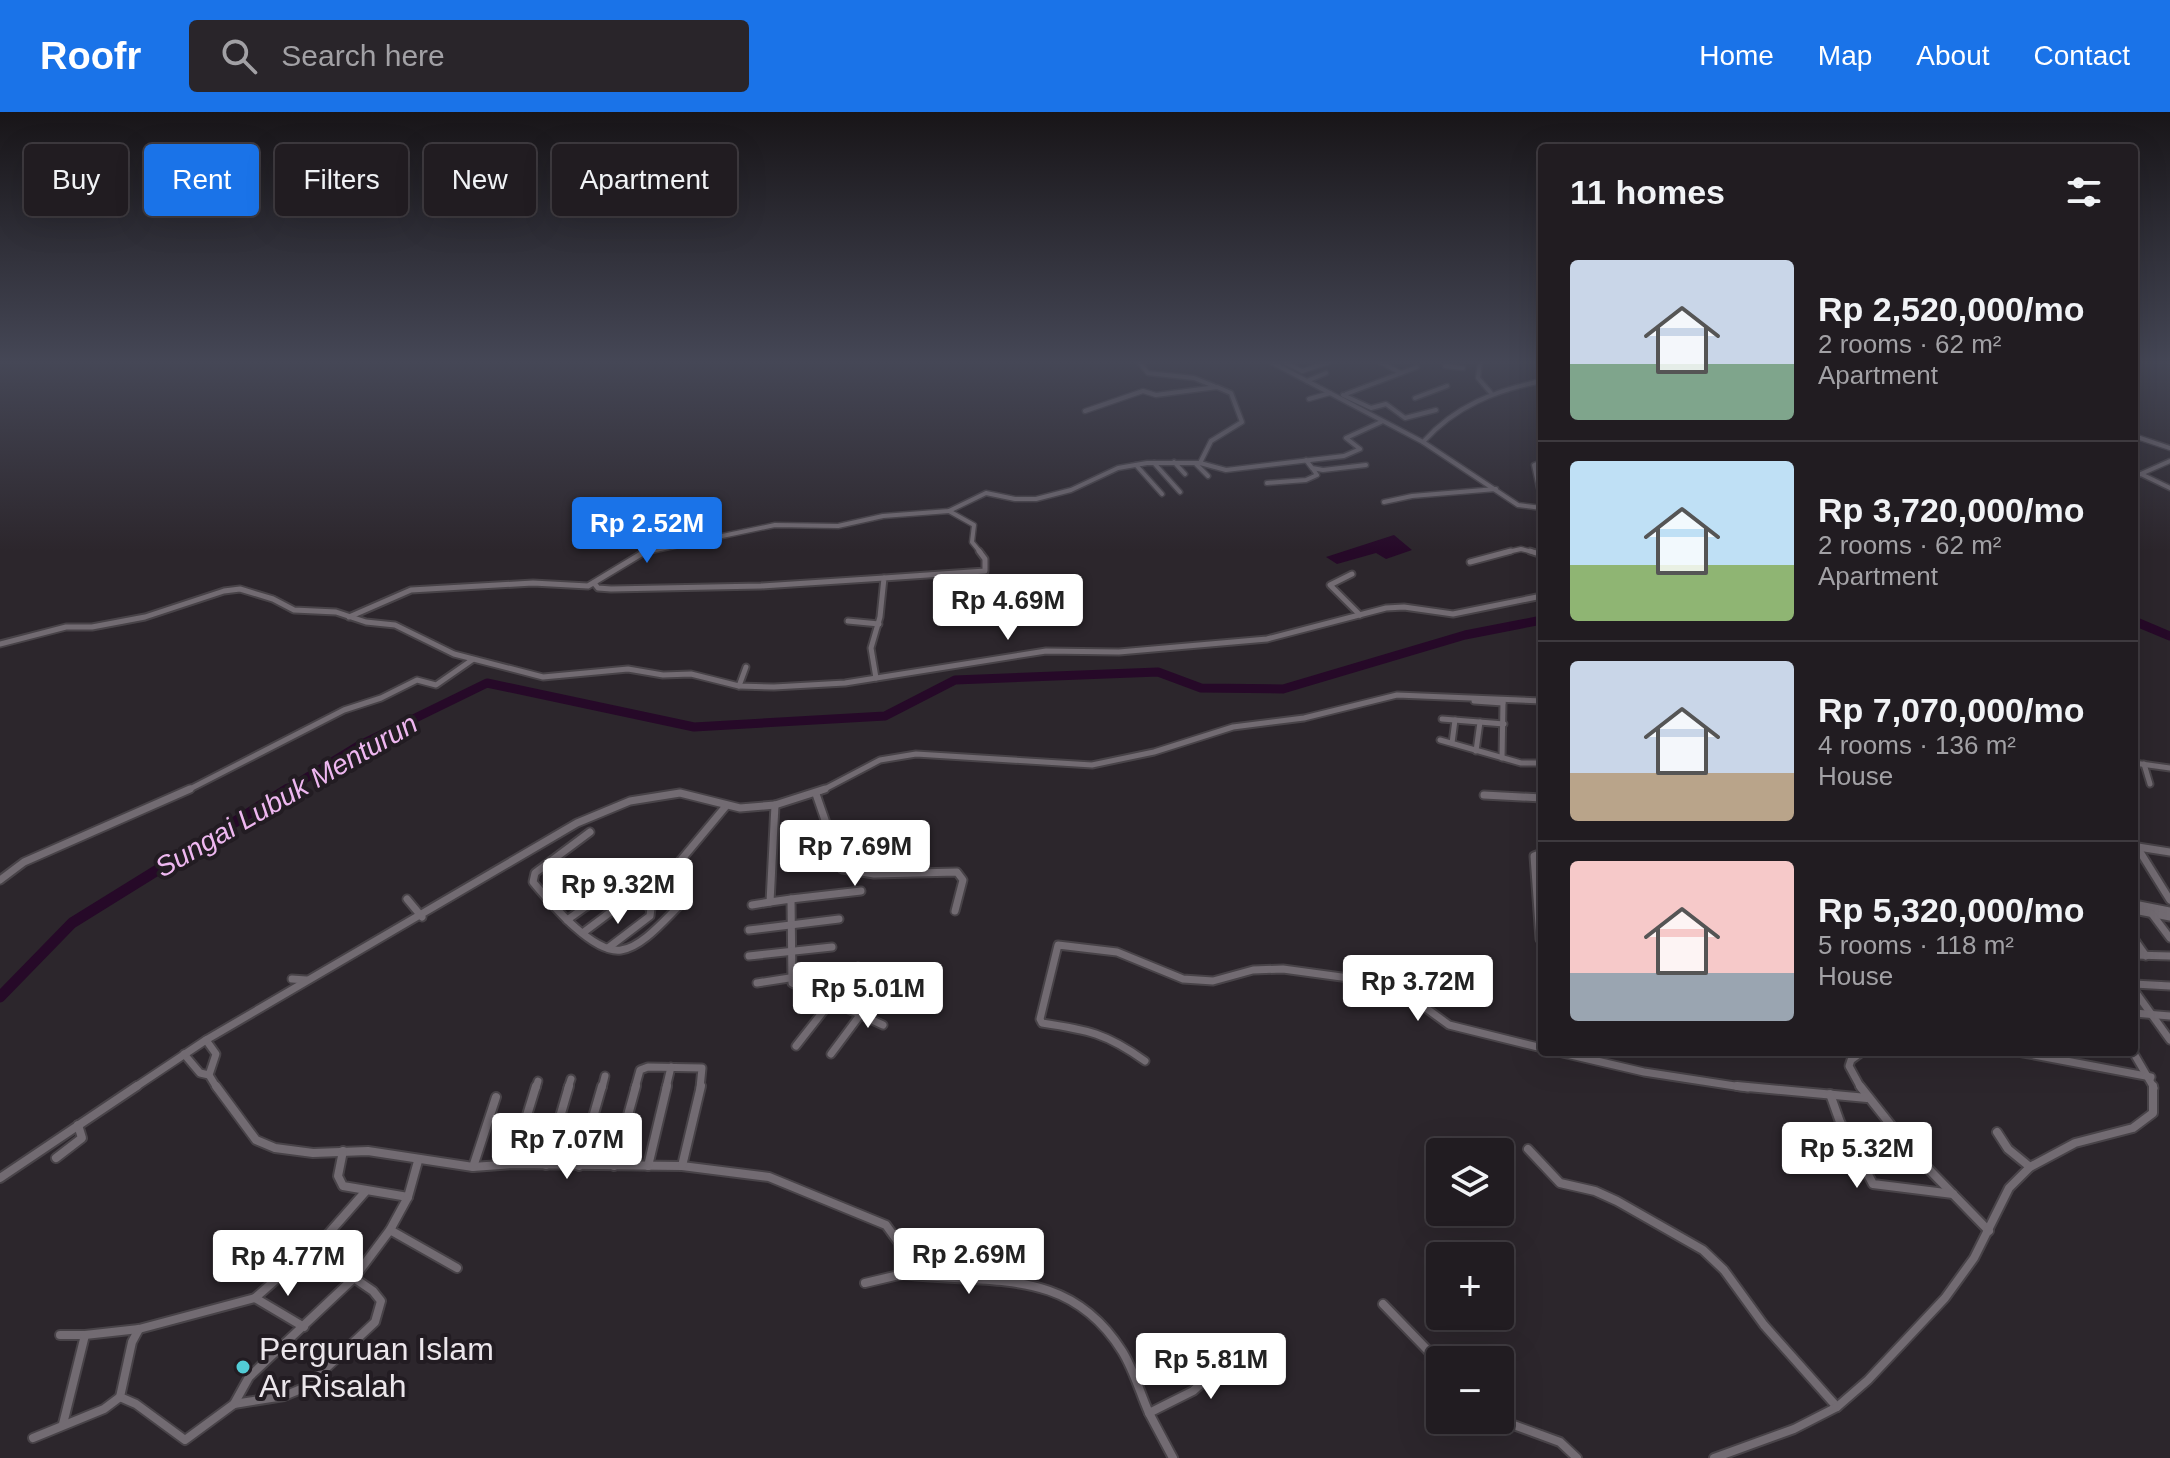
<!DOCTYPE html>
<html lang="en">
<head>
<meta charset="utf-8">
<style>
	:root { --surface:#211c21; --page:#29252a; --text:#f1f3f6; --muted:#a2a1a5; --line:#3e3a3f; --accent:#1a73e8 }
	body { margin:0; font-family:Arial,sans-serif; background:var(--page); color:var(--text); height:100vh; display:flex; flex-direction:column; font-size:30px; white-space:nowrap }
	* { box-sizing:border-box; margin:0 }
	p { font-size:26px; color:var(--muted) }
	.icon { flex:none; width:44px; height:44px; fill:none; stroke:currentColor; stroke-width:2; stroke-linecap:round; stroke-linejoin:round }
	.map { position:relative; flex:1; overflow:hidden }
	.side { position:absolute; left:1538px; top:32px; width:600px; height:912px; display:flex; flex-direction:column; background:var(--surface); border-radius:8px; box-shadow:0 8px 32px #0002,0 0 0 2px var(--line) }
	.side>* { flex:none }
	.top-card { position:absolute; left:24px; top:32px; width:760px; height:72px; display:flex; gap:16px }
	.controls { position:absolute; left:1426px; top:1026px; display:grid; gap:16px }
	.controls a { display:grid; place-items:center; width:88px; height:88px; border-radius:8px; background:var(--surface); box-shadow:0 8px 32px #0002,0 0 0 2px var(--line); font-size:40px }
	.price { position:absolute; translate:-50% -68px; padding:0 18px; border-radius:8px; background:#fff; color:#222; font-size:26px; line-height:52px; filter:drop-shadow(0 2px 4px #0008) }
	.price::after { content:''; position:absolute; left:50%; top:48px; width:24px; height:18px; margin-left:-12px; background:inherit; clip-path:polygon(0 0,100% 0,50% 100%) }
	.price.current { background:var(--accent); color:#fff }
	ul { padding:0; list-style:none }
	li { display:flex; align-items:center; gap:24px; height:200px; padding:0 32px }
	li+li { border-top:2px solid var(--line) }
	li span { display:grid; place-items:center; flex:none; width:224px; height:160px; border-radius:8px; color:#555 }
	li>.icon { margin-inline-start:auto }
	span .icon { width:96px; height:96px; fill:#fffc; stroke-width:1 }
	li b { font-size:34px }
	h2 { display:flex; justify-content:space-between; align-items:center; height:96px; padding:0 32px; font-size:34px }
	.pill { padding:0 28px; border-radius:8px; background:var(--surface); box-shadow:0 8px 32px #0002,0 0 0 2px var(--line); font-size:28px; line-height:72px }
	.pill.current { background:var(--accent); color:#fff }
	header { display:flex; align-items:center; gap:48px; box-sizing:border-box; height:112px; padding:0 40px; background:var(--accent); color:#fff }
	header strong { font-size:38px }
	nav { display:flex; gap:44px; margin-inline-start:auto; font-size:28px }
	.search { width:560px; height:72px; background:var(--page); display:flex; align-items:center; gap:20px; box-sizing:border-box; padding:0 28px; border-radius:8px; color:var(--muted); font-size:30px }
	.map>svg:first-child { display:block }
	.water { fill:#260928 }
	.lines { fill:none; stroke-linecap:round; stroke-linejoin:round }
	.river-far1 { stroke:#260928; stroke-width:9 }
	.river { stroke:#260928; stroke-width:11 }
	.minor-far3-casing { stroke:#484348; stroke-width:7 }
	.minor-far2-casing { stroke:#484348; stroke-width:9 }
	.minor-far1-casing { stroke:#484348; stroke-width:11 }
	.minor-casing { stroke:#484348; stroke-width:12 }
	.minor-far3 { stroke:#726b72; stroke-width:4 }
	.minor-far2 { stroke:#726b72; stroke-width:5 }
	.minor-far1 { stroke:#726b72; stroke-width:7 }
	.minor { stroke:#726b72; stroke-width:8 }
	.poi-dot { fill:#52ccd6; stroke:#221c22; stroke-width:3 }
	.labels { text-anchor:middle; stroke-width:8; stroke-linejoin:round; paint-order:stroke }
	.water-label { font-size:28px; font-style:italic; fill:#eeb7f0; stroke:#221c22 }
	.near-poi-label { font-size:32px; fill:#ebe6eb; stroke:#221c22; text-anchor:start }
</style>
</head>
<body>
<header>
<strong>Roofr</strong>
<div class="search"><svg class="icon" aria-label="search" viewBox="0 0 24 24"><circle cx="10" cy="10" r="6"/><path d="M15 15l6 6"/></svg>Search here</div>
<nav><a>Home</a><a>Map</a><a>About</a><a>Contact</a></nav>
</header>
<div class="map">
<svg width="2170" height="1346" viewBox="0 0 2170 1346">
	<rect width="100%" height="100%" fill="#2c262c"/>
	<!-- water -->
	<path class="water" d="M1394,423l18,15 -26,9 -10,-6 -39,11 -11,-7z"/>
	<g class="lines">
		<!-- river-far1 -->
		<g class="river-far1">
			<path d="M2134,509l36,15"/>
			<path d="M285,679l73,-45 129,-63 207,44 191,-11 70,-36 203,-8 43,16 82,1 182,-54 77,-15"/>
		</g>
		<!-- river -->
		<path class="river" d="M0,885l72,-74 216,-134"/>
		<defs>
			<g id="minor-far3">
				<path d="M1139,250l9,11 46,5 20,8"/>
				<path d="M1271,250l152,80 95,63 24,3"/>
				<path d="M1284,250l18,9 27,-9"/>
				<path d="M1380,250l21,11"/>
				<path d="M1480,250l-2,16 13,15"/>
				<path d="M1445,254l18,2"/>
				<path d="M1307,269l19,-8"/>
				<path d="M1346,282l71,-27"/>
				<path d="M1343,283l28,13 15,-4 19,14 31,-8"/>
				<path d="M1415,286l32,-12"/>
				<path d="M1309,287l21,-6"/>
				<path d="M1085,299l58,-20 13,4 61,-8 14,6 11,29 -31,19 -11,22"/>
				<path d="M2134,324l36,12"/>
				<path d="M1423,330c32,-36 73,-52 119,-61"/>
				<path d="M1306,348l6,8 11,2 43,-5"/>
				<path d="M1174,350l11,12"/>
				<path d="M1542,350l-8,3 8,36"/>
				<path d="M1154,351l26,29"/>
				<path d="M1196,352l12,12"/>
				<path d="M1136,353l26,29"/>
				<path d="M2141,362l29,14"/>
				<path d="M2134,365l36,-16"/>
				<path d="M1267,371l39,-3 11,-5 -4,-6"/>
				<path d="M1384,390l28,-6 84,-7"/>
				<path d="M949,399l25,14 -2,17 9,11"/>
				<path d="M641,441l134,-28 63,1 45,-10 66,-5 37,-18 29,6h21l35,-9 47,-22 29,-5h53l26,7 118,-14 16,-7 -14,-11 35,-16"/>
				<path d="M1503,441l18,-4 16,4"/>
			</g>
			<g id="minor-far2">
				<path d="M1530,439l12,4"/>
				<path d="M1470,450l41,-11"/>
				<path d="M1352,462l-22,11 30,30"/>
				<path d="M594,471l4,5 13,1 150,-3 123,-8"/>
				<path d="M349,505l62,-27 122,-7 55,3 58,-35"/>
				<path d="M848,509l31,3"/>
				<path d="M0,532l66,-17h26l53,-10 79,-26 16,-2 33,10 21,11 42,2 30,10 29,3 59,29 89,23 85,-8 35,6 28,-1 48,12 35,1 71,-4 201,-32 73,1 148,-13 119,-31 18,-1 49,7 89,-18"/>
				<path d="M876,566l-5,-30 9,-31 4,-39 101,-7v-12l-6,-8"/>
				<path d="M739,574l7,-19"/>
				<path d="M1474,589l29,2"/>
				<path d="M1442,607l62,5"/>
				<path d="M1440,628l81,23h21"/>
				<path d="M1452,631l3,-23"/>
				<path d="M1476,639l4,-29"/>
				<path d="M1502,646l1,-56"/>
				<path d="M2134,651l36,5"/>
				<path d="M2144,652l6,20"/>
				<path d="M186,679l158,-81 37,-12 36,-18 19,5 36,-25"/>
				<path d="M821,679l59,-31 36,-6 176,11 62,-13 79,-25 71,-9 93,-23 145,6"/>
			</g>
			<g id="minor-far1">
				<path d="M816,682l26,75 32,5 83,-2 6,8 -8,31"/>
				<path d="M1484,683l58,3"/>
				<path d="M775,693l-5,97 21,-3 1,84 91,42"/>
				<path d="M590,720l-55,41 -2,9c17,20 59,72 88,68 22,-3 45,-32 60,-46l3,-7 -9,-22 1,-9 50,-60"/>
				<path d="M2137,735l33,53"/>
				<path d="M2138,735l32,5"/>
				<path d="M0,768l24,-18 166,-73"/>
				<path d="M407,787l15,18"/>
				<path d="M791,787l70,-8"/>
				<path d="M2134,792l36,7"/>
				<path d="M752,793l18,-3"/>
				<path d="M2134,798l36,7"/>
				<path d="M2152,802l18,24"/>
				<path d="M567,808l48,-34 36,22 -1,8 -42,32"/>
				<path d="M749,818l90,-11"/>
				<path d="M584,820l48,-36"/>
				<path d="M1540,827l-6,-83 8,-3"/>
				<path d="M2134,827l12,17"/>
				<path d="M2134,843l36,1"/>
				<path d="M749,844l83,-9"/>
				<path d="M292,867l14,1"/>
				<path d="M757,871l58,-9"/>
				<path d="M2134,872l36,2"/>
				<path d="M2134,878l36,50"/>
				<path d="M2134,901l36,3"/>
				<path d="M206,928l10,14 -7,21"/>
				<path d="M796,934l62,-79"/>
				<path d="M1558,940l86,20 104,16"/>
				<path d="M2018,940l133,25"/>
				<path d="M2133,940l21,36"/>
				<path d="M184,942l16,19 9,2 8,13"/>
				<path d="M831,942l50,-67"/>
				<path d="M1145,949c-39,-28 -57,-31 -103,-38l-2,-4 18,-74 59,7 66,27 30,2 40,-11 30,-1 95,13 26,10 45,33 93,23"/>
				<path d="M134,976l72,-48 371,-217 53,-22 50,-8 60,15 35,-3 50,-16"/>
				<path d="M536,976l2,-7"/>
				<path d="M568,976l3,-9"/>
				<path d="M602,976l3,-12"/>
				<path d="M635,976l5,-18 8,-3 54,1 -2,20"/>
				<path d="M666,976l5,-21"/>
				<path d="M1861,976l-12,-22 2,-6 11,-8"/>
			</g>
			<g id="minor">
				<path d="M216,974l40,54 19,8 38,5 55,-2 105,16 39,-3 170,2 87,11 117,48 13,18 4,31 -38,9"/>
				<path d="M1737,974l130,12"/>
				<path d="M1860,974l53,67 76,78"/>
				<path d="M1830,982l10,28 33,62 80,10"/>
				<path d="M1997,1020l11,17 22,18"/>
				<path d="M1528,1037l32,34 35,8 22,10 86,49 21,20 40,55 73,82"/>
				<path d="M343,1039l-5,25 5,10 65,11"/>
				<path d="M56,1046l26,-20 -4,-13"/>
				<path d="M512,1052l24,-78"/>
				<path d="M546,1053l23,-79"/>
				<path d="M579,1054l23,-80"/>
				<path d="M614,1054l22,-80"/>
				<path d="M648,1054l19,-80"/>
				<path d="M682,1054l19,-80"/>
				<path d="M473,1055l23,-70"/>
				<path d="M0,1066l137,-92"/>
				<path d="M390,1118l18,-33 10,-36"/>
				<path d="M903,1162c87,11 165,-9 219,77 12,19 18,42 27,62"/>
				<path d="M255,1186l49,29"/>
				<path d="M1383,1192l57,59"/>
				<path d="M139,1217l-7,13 -12,55 16,7 49,36 49,-36 50,-8 22,-9 69,-65 6,-21 -8,-10 -19,-13"/>
				<path d="M60,1223h25"/>
				<path d="M234,1292l15,-27 105,-99 36,-48 67,38"/>
				<path d="M1500,1308l60,22 17,16"/>
				<path d="M63,1312l22,-89 54,-6 116,-31 74,-65 36,-41"/>
				<path d="M33,1326l71,-29 16,-12"/>
				<path d="M1173,1346l-24,-45 44,-22 10,-9 -3,-11 -24,-29"/>
				<path d="M1714,1346l80,-29 43,-22 31,-27 77,-82 29,-40 35,-70 21,-21 45,-24 58,-15 20,-15v-27"/>
			</g>
		</defs>
		<!-- minor-far3 casing -->
		<use href="#minor-far3" class="minor-far3-casing"/>
		<!-- minor-far2 casing -->
		<use href="#minor-far2" class="minor-far2-casing"/>
		<!-- minor-far1 casing -->
		<use href="#minor-far1" class="minor-far1-casing"/>
		<!-- minor casing -->
		<use href="#minor" class="minor-casing"/>
		<!-- minor-far3 -->
		<use href="#minor-far3" class="minor-far3"/>
		<!-- minor-far2 -->
		<use href="#minor-far2" class="minor-far2"/>
		<!-- minor-far1 -->
		<use href="#minor-far1" class="minor-far1"/>
		<!-- minor -->
		<use href="#minor" class="minor"/>
	</g>
	<!-- sky -->
	<linearGradient id="sky" x2="0" y2="1"><stop stop-color="#181518"/><stop offset="0.57" stop-color="#454756"/><stop offset="1" stop-color="#454756" stop-opacity="0"/></linearGradient>
	<rect width="2170" height="439" fill="url(#sky)"/>
	<!-- markers -->
	<circle class="poi-dot" cx="243" cy="1255" r="8"/>
	<g class="labels">
		<!-- water labels -->
		<g class="water-label">
			<text transform="translate(286 683) rotate(-30)" y="10">Sungai Lubuk Menturun</text>
		</g>
		<!-- near-poi labels -->
		<g class="near-poi-label">
			<text x="259" y="1248">Perguruan Islam<tspan x="259" dy="37">Ar Risalah</tspan></text>
		</g>
	</g>
</svg>
<div class="controls">
<a><svg class="icon" aria-label="layers" viewBox="0 0 24 24"><path d="M12 4l9 5-9 5-9-5zM3 14l9 5 9-5"/></svg></a>
<a>+</a>
<a>−</a>
</div>
<b class="price current" style="left:647px;top:453px">Rp 2.52M</b>
<b class="price" style="left:1008px;top:530px">Rp 4.69M</b>
<b class="price" style="left:855px;top:776px">Rp 7.69M</b>
<b class="price" style="left:618px;top:814px">Rp 9.32M</b>
<b class="price" style="left:1418px;top:911px">Rp 3.72M</b>
<b class="price" style="left:868px;top:918px">Rp 5.01M</b>
<b class="price" style="left:567px;top:1069px">Rp 7.07M</b>
<b class="price" style="left:1857px;top:1078px">Rp 5.32M</b>
<b class="price" style="left:969px;top:1184px">Rp 2.69M</b>
<b class="price" style="left:288px;top:1186px">Rp 4.77M</b>
<b class="price" style="left:1211px;top:1289px">Rp 5.81M</b>
<div class="top-card">
<a class="pill">Buy</a>
<a class="pill current">Rent</a>
<a class="pill">Filters</a>
<a class="pill">New</a>
<a class="pill">Apartment</a>
</div>
<section class="side">
<h2>11 homes<svg class="icon" aria-label="filters" viewBox="0 0 24 24"><path d="M4 7h16M4 17h16"/><circle cx="9" cy="7" r="2"/><circle cx="15" cy="17" r="2"/></svg></h2>
<ul>
<li><span style="background:linear-gradient(#c9d6e8 65%,#7fa58c 0)"><svg class="icon" aria-label="home" viewBox="0 0 24 24"><path d="M3 11l9-7 9 7M6 9v11h12V9"/></svg></span><div><b>Rp 2,520,000/mo</b><p>2 rooms · 62 m²</p><p>Apartment</p></div></li>
<li><span style="background:linear-gradient(#bfe0f5 65%,#8fb573 0)"><svg class="icon" aria-label="home" viewBox="0 0 24 24"><path d="M3 11l9-7 9 7M6 9v11h12V9"/></svg></span><div><b>Rp 3,720,000/mo</b><p>2 rooms · 62 m²</p><p>Apartment</p></div></li>
<li><span style="background:linear-gradient(#c9d6e8 70%,#b9a48a 0)"><svg class="icon" aria-label="home" viewBox="0 0 24 24"><path d="M3 11l9-7 9 7M6 9v11h12V9"/></svg></span><div><b>Rp 7,070,000/mo</b><p>4 rooms · 136 m²</p><p>House</p></div></li>
<li><span style="background:linear-gradient(#f6c9c9 70%,#9aa5b1 0)"><svg class="icon" aria-label="home" viewBox="0 0 24 24"><path d="M3 11l9-7 9 7M6 9v11h12V9"/></svg></span><div><b>Rp 5,320,000/mo</b><p>5 rooms · 118 m²</p><p>House</p></div></li>
</ul>
</section>
</div>
</body>
</html>
